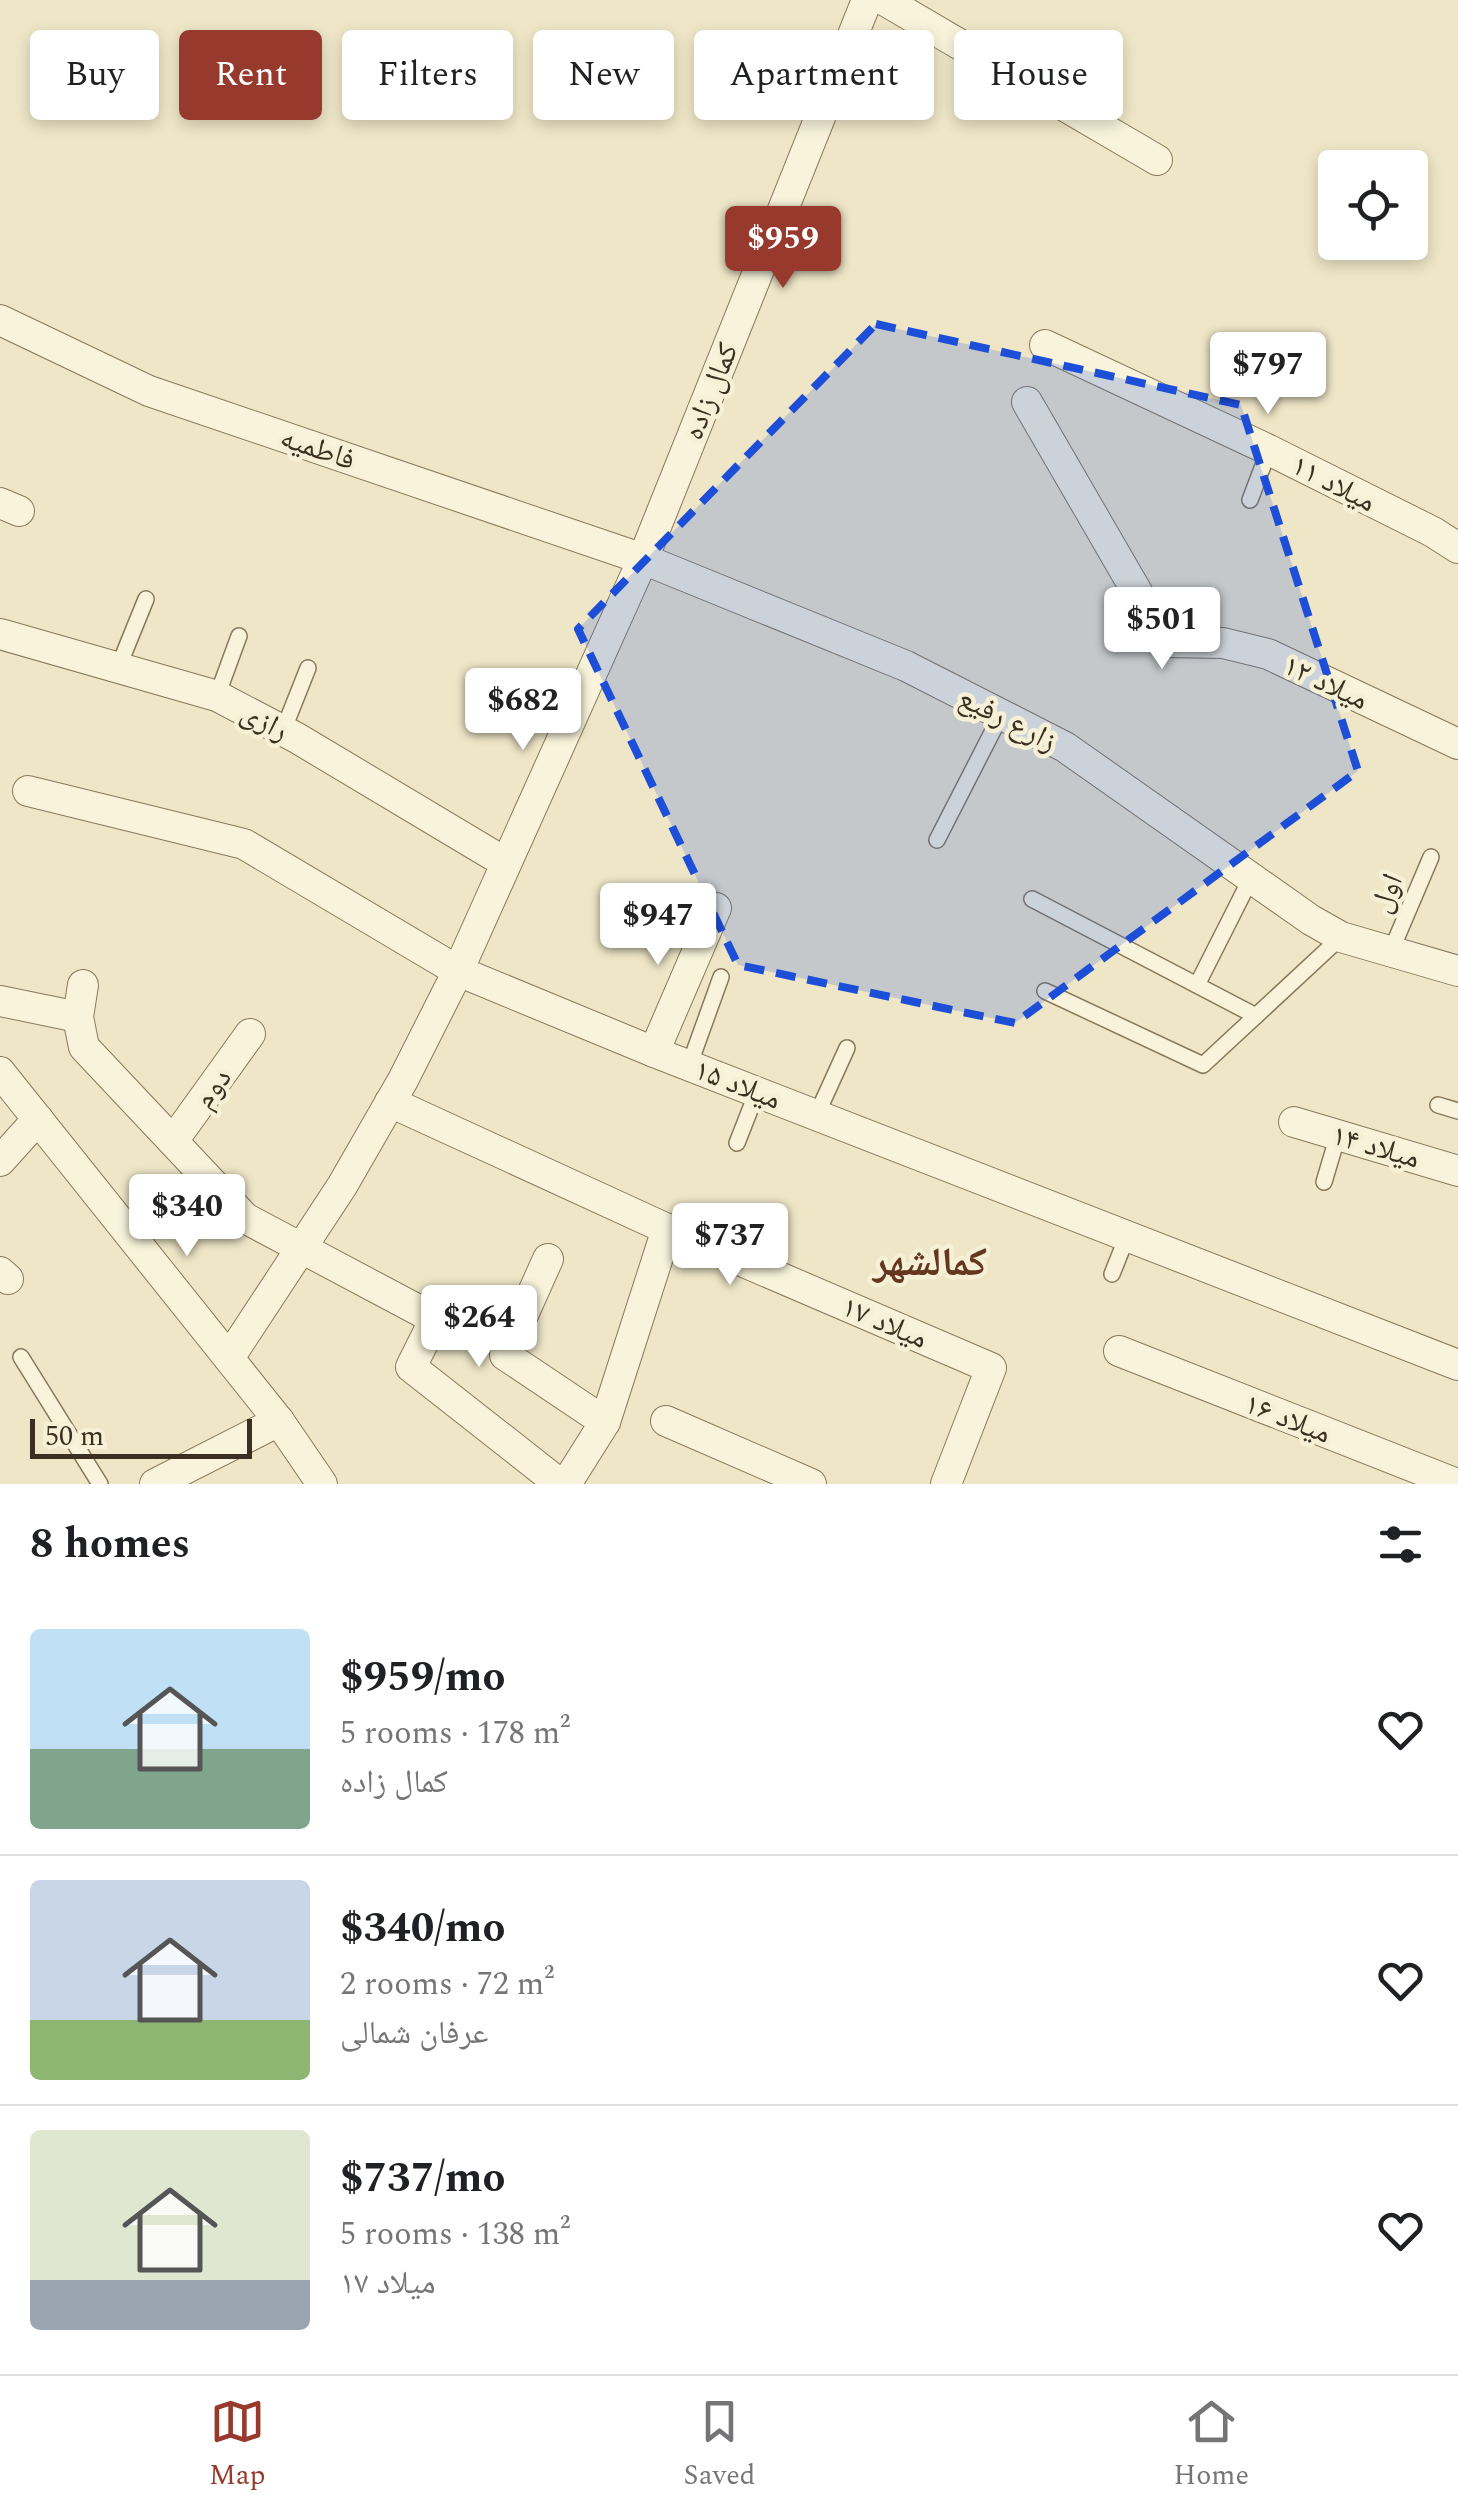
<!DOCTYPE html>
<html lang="en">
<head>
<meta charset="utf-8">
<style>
	:root { --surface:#fff; --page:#f6f6f6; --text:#202124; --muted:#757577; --line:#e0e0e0; --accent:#97392d }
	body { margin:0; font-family:Spectral,"Noto Naskh Arabic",serif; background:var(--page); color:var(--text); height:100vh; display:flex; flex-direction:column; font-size:38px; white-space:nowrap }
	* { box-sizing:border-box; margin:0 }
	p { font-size:32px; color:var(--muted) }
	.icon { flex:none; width:55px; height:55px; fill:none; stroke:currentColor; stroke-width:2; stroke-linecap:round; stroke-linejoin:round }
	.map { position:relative; height:1484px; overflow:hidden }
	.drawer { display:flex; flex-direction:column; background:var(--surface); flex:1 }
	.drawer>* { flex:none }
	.hud { position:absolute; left:30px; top:30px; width:1400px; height:90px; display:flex; gap:20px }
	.tools { position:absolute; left:1318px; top:150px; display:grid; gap:20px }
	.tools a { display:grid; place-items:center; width:110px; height:110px; border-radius:10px; background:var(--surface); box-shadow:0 5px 15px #0003; font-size:50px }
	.scale { position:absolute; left:30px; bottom:25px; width:222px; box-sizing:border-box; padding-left:10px; border:5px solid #3a2f20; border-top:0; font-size:28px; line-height:35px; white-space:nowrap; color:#3a2f20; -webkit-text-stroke:8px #f5f0d6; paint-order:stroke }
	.price { position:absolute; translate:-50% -85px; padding:0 22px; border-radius:10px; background:#fff; color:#222; font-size:32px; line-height:65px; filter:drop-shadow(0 2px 5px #0008) }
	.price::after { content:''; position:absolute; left:50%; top:60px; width:30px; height:22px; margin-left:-15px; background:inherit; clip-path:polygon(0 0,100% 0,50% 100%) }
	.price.on { background:var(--accent); color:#fff }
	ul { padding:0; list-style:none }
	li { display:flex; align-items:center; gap:30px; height:250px; padding:0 30px }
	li+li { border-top:2px solid var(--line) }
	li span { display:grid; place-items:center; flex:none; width:280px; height:200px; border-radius:10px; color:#555 }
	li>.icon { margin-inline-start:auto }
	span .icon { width:120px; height:120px; fill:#fffc; stroke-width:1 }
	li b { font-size:42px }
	h2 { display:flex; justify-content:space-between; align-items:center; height:120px; padding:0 30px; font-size:42px }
	.pill { padding:0 35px; border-radius:10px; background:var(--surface); box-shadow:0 5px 15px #0003; font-size:35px; line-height:90px }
	.pill.on { background:var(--accent); color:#fff }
	.tab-bar { display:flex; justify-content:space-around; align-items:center; height:140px; border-top:2px solid var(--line); background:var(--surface); font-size:28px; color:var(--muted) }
	.tab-bar a { display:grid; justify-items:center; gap:5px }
	.tab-bar .on { color:var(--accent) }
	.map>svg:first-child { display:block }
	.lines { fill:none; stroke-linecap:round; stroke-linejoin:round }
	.lane-casing { stroke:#89795c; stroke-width:18 }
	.street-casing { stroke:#89795c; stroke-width:32 }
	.lane { stroke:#f8f3da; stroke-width:15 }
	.street { stroke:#f8f3da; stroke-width:30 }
	.marked { fill:#1d4ed8; fill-opacity:0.2; stroke:#1d4ed8; stroke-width:8; stroke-dasharray:20 12; stroke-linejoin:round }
	.labels { text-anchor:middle; stroke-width:9; stroke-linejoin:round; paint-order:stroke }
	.street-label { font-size:30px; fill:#3a2f20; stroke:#f5f0d6 }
	.district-label { font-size:40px; font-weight:bold; fill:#653620; stroke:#f5f0d6 }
</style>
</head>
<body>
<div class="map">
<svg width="1458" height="1484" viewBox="0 0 1458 1484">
	<rect width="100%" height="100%" fill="#eee6c7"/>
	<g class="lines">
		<defs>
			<g id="lane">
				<path d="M1250,500l19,-50"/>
				<path d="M118,668l28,-69"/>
				<path d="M217,696l22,-60"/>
				<path d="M283,731l25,-63"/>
				<path d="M937,840l64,-125"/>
				<path d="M1032,899l224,117"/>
				<path d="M1391,951l40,-94"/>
				<path d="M1197,985l54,-107"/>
				<path d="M1045,991l158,74 138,-128"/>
				<path d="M689,1066l32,-89"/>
				<path d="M1438,1105l20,6"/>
				<path d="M817,1114l30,-66"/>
				<path d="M737,1143l20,-51"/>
				<path d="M1324,1182l14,-47"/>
				<path d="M1112,1274l16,-40"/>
				<path d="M21,1357l79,127"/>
			</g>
			<g id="street">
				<path d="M884,0l273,160"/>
				<path d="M0,320l149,71 494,168 263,107 159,81 246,173 30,17 117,34"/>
				<path d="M1045,345l224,105 164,82 25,16"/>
				<path d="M1027,402l139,240 57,1 45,11 190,90"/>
				<path d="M0,503l19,8"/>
				<path d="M0,634l217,62 80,42 209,125"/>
				<path d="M28,791l216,53 214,127 196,81 804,313"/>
				<path d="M83,985l-5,32 6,30 161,171 190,101 -24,48 149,117"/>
				<path d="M0,1001l78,16"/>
				<path d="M654,1052l62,-144"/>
				<path d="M0,1072l279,349 43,63"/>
				<path d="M390,1102l277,127 324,139 -45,116"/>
				<path d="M1294,1122l164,49"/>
				<path d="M173,1141l77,-107"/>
				<path d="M0,1161l38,-42"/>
				<path d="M548,1259l-43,96 100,67"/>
				<path d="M0,1272l8,7"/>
				<path d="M1119,1351l338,133"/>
				<path d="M229,1358l113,-172 61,-106 55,-109 185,-412 224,-559"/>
				<path d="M666,1421l145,63"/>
				<path d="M155,1484l124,-63"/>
				<path d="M566,1484l39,-62 62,-193"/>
			</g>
		</defs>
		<!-- lane casing -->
		<use href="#lane" class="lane-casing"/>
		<!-- street casing -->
		<use href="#street" class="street-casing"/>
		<!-- lane -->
		<use href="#lane" class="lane"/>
		<!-- street -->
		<use href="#street" class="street"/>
	</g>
	<!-- marked area -->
	<path class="marked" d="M876,324l365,81 117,366 -343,252 -277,-58 -160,-336z"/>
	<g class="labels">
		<!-- street labels -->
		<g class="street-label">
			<text transform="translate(710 391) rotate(-68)" y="10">کمال زاده</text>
			<text transform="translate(318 448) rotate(19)" y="10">فاطمیه</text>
			<text transform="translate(1334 483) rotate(27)" y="10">میلاد ۱۱</text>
			<text transform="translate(1326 682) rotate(25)" y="10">میلاد ۱۲</text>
			<text transform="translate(1008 719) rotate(27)" y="10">زارع رفیع</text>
			<text transform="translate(265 721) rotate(28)" y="10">رازی</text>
			<text transform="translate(1386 893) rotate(-67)" y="10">اول</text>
			<text transform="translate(738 1084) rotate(21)" y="10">میلاد ۱۵</text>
			<text transform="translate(212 1088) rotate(-54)" y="10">دوم</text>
			<text transform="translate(1376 1146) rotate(16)" y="10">میلاد ۱۴</text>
			<text transform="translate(885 1322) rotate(23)" y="10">میلاد ۱۷</text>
			<text transform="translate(1288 1418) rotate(21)" y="10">میلاد ۱۶</text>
		</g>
		<!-- district labels -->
		<g class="district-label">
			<text x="930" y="1275">کمالشهر</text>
		</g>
	</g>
</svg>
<div class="tools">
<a><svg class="icon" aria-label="locate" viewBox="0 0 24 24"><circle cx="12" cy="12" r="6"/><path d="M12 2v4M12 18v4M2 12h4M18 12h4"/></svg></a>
</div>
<div class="scale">50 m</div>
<b class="price on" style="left:783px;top:291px">$959</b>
<b class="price" style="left:1268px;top:417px">$797</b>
<b class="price" style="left:1162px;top:672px">$501</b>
<b class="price" style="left:523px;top:753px">$682</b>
<b class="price" style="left:658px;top:968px">$947</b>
<b class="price" style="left:187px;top:1259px">$340</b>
<b class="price" style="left:730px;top:1288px">$737</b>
<b class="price" style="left:479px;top:1370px">$264</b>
<div class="hud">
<a class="pill">Buy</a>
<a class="pill on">Rent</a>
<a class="pill">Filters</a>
<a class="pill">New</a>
<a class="pill">Apartment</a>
<a class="pill">House</a>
</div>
</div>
<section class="drawer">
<h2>8 homes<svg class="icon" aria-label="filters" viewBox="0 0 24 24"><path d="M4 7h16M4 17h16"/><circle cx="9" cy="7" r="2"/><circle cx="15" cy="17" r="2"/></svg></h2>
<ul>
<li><span style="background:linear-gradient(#bfe0f5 60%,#7fa58c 0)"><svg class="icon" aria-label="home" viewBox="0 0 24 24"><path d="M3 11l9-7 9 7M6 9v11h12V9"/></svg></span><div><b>$959/mo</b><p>5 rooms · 178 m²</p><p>کمال زاده</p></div><svg class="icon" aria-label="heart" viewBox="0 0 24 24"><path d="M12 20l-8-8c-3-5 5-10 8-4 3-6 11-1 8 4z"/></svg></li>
<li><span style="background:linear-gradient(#c9d6e8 70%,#8fb573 0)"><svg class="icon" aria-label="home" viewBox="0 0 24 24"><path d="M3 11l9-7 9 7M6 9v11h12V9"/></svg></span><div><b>$340/mo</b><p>2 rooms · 72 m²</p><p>عرفان شمالی</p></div><svg class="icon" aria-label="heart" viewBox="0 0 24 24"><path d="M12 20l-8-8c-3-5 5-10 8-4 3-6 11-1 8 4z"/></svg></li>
<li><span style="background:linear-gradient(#dfe7d0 75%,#9aa5b1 0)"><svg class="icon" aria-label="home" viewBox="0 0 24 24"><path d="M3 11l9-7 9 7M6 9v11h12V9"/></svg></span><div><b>$737/mo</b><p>5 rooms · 138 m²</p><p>میلاد ۱۷</p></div><svg class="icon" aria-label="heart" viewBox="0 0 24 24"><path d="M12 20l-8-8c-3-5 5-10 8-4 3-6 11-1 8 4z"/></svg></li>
</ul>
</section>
<nav class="tab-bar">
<a class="on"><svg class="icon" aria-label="map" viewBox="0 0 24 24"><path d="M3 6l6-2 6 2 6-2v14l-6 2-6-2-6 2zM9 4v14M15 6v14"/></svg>Map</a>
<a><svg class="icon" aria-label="saved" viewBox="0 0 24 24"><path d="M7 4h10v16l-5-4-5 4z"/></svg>Saved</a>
<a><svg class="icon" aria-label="home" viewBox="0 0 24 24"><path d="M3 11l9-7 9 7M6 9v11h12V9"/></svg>Home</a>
</nav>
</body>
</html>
